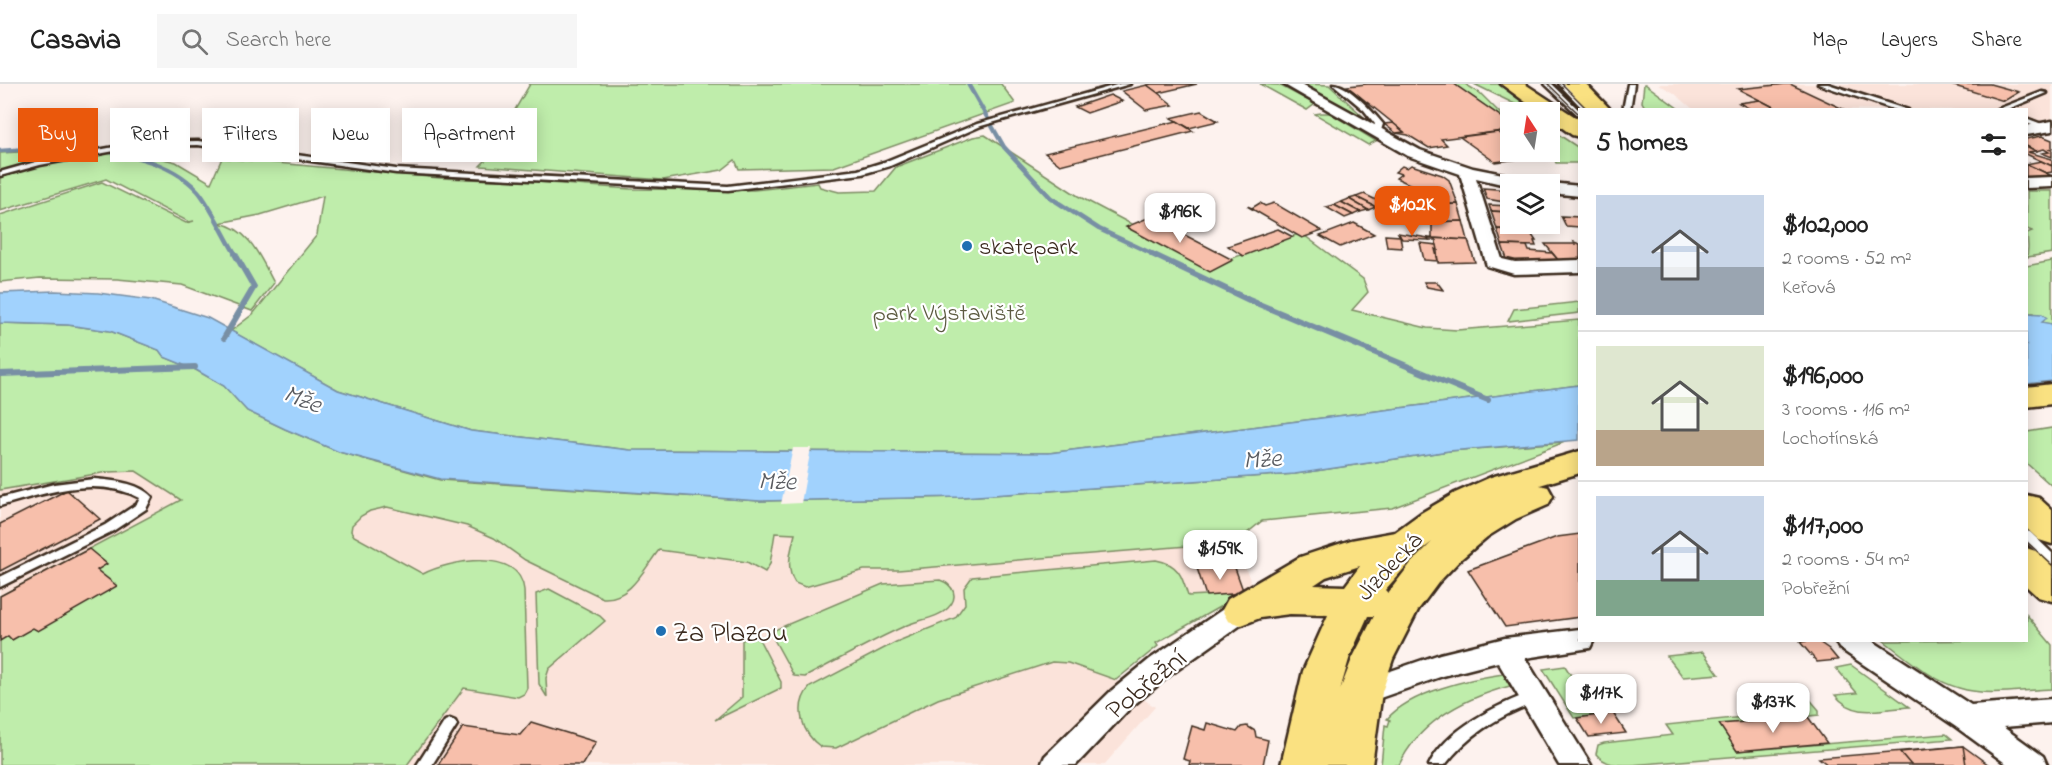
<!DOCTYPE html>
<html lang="en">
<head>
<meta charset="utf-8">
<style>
	:root { --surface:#fff; --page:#f6f6f6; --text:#222; --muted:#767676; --line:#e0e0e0; --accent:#ea580c }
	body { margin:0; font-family:"Indie Flower",sans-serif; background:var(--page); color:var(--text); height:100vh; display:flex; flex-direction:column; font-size:22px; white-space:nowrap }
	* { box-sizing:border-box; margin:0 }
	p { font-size:20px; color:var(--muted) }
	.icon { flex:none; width:33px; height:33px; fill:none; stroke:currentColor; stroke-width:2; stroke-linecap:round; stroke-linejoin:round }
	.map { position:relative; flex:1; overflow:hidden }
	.details { position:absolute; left:1578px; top:24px; width:450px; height:534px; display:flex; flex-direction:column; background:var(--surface); border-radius:0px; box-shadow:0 3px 15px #0003 }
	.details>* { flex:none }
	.top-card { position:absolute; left:18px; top:24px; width:570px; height:54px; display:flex; gap:12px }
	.needle { width:39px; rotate:348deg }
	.buttons { position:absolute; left:1500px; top:18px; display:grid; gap:12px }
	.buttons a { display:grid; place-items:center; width:60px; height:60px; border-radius:0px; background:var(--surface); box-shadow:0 3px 15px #0003; font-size:30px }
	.price { position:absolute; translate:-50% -51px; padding:0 14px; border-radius:12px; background:#fff; color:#222; font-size:20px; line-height:39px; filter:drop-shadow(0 2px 3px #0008) }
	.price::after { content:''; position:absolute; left:50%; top:36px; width:18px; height:14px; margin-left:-9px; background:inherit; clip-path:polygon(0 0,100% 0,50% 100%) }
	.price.selected { background:var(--accent); color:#fff }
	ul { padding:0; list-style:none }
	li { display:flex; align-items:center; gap:18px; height:150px; padding:0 18px }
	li+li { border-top:2px solid var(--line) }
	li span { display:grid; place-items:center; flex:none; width:168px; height:120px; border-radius:0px; color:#555 }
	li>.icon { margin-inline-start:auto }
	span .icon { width:72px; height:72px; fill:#fffc; stroke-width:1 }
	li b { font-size:26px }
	h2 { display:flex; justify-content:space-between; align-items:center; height:72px; padding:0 18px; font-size:26px }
	.pill { padding:0 21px; border-radius:0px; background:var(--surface); box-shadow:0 3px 15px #0003; font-size:21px; line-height:54px }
	.pill.selected { background:var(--accent); color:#fff }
	header { display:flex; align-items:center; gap:36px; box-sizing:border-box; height:84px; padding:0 30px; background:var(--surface); border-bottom:2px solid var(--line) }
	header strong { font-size:28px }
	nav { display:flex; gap:33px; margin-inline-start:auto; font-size:21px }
	.search { width:420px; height:54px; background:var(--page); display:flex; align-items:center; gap:15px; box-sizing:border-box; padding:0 21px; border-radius:0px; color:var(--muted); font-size:22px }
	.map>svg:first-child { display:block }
	.built { fill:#fbe3da }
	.green { fill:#bfedab; stroke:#7d8c64; stroke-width:1.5 }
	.water { fill:#a1d2fd; stroke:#788fa4; stroke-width:1.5 }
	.pier { fill:#fdf2ee }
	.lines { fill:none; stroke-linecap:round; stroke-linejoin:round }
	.stream-far1 { stroke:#788fa4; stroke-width:4.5 }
	.stream { stroke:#788fa4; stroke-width:6 }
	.building { fill:#f7bfab; stroke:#3b2a1e; stroke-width:1.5 }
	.service-casing { stroke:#3b2a1e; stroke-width:5 }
	.minor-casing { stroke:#3b2a1e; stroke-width:5 }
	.primary-casing { stroke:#3b2a1e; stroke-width:5 }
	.service { fill:#fff; fill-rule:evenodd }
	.minor { fill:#fff; fill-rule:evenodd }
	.primary { fill:#fae181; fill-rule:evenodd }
	.tram { stroke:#3b2a1e; stroke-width:1.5 }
	.poi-dot { fill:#1f6fb2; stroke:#fff; stroke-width:2 }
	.labels { text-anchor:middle; stroke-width:4.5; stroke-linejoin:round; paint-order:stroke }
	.poi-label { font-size:24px; fill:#3b2a1e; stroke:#fff; text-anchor:start }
	.park-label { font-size:24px; fill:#5c5b41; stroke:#fff }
	.street-label { font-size:24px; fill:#3b2a1e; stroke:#fff }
	.water-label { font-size:26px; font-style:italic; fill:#5a5c61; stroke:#fff }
	.near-poi-label { font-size:28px; fill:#3b2a1e; stroke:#fff; text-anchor:start }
	.near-street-label { font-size:28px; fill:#3b2a1e; stroke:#fff }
</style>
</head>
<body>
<header>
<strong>Casavia</strong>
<div class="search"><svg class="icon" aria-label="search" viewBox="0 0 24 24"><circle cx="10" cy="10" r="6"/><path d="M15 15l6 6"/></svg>Search here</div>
<nav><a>Map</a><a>Layers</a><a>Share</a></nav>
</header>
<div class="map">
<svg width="2052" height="681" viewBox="0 0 2052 681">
	<rect width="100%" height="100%" fill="#fdf2ee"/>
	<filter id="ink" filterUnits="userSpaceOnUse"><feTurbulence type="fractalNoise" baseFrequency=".0167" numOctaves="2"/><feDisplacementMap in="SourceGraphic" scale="12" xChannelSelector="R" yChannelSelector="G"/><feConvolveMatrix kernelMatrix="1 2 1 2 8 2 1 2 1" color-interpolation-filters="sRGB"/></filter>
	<g filter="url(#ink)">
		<!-- built -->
		<g class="built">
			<path d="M1658,0h394v36l-25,3 -1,-13 -333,-1 -19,-16z"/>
			<path d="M137,387l45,29 -182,96v-106l108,-18z"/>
			<path d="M387,423l79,19 276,9 520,-14 -26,21 17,46 -97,55 2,3 -42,34 39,27 -51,58h-697l57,-77 -113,-157 1,-6 9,-9 9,-5z"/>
		</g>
		<!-- green -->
		<g class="green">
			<path d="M530,0h471l14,19 -181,64 -95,2 -4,-9 -13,10 -59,10 -183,-14 5,-5z"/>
			<path d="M1260,0l19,1 36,19 -8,6z"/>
			<path d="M1307,0l22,1 37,34 -4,1 -54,-30z"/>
			<path d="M1454,0h11l15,9 30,30z"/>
			<path d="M1474,0h29l44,28h-16z"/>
			<path d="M1644,0h1l34,25h-33l-4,-7z"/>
			<path d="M1321,29h9l46,28 -8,4 -53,-31z"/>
			<path d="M1550,45l29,19v15h-23l-6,-16z"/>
			<path d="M985,51l93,61 133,70 90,-33 62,46 5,13 -16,18 75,18 30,2 122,-10v65l-530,68 -419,-3 -159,-19 -133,-41 -107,-59 22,-17 64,-79 6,-39 -63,19 -41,8c31,6 41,34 55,60l-22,28 -70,-26 -65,-6 -77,-1 -40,4v-67l102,-33 84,41 8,-2 -5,1 -83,-43 -106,32v-58l115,-6 61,15 35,21 11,-25 218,20 82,3 108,8 124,1 64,-7 2,4 19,5 37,-1 20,-24 77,-30z"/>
			<path d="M2027,107h25v62l-25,4 1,-10 -1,-14 5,-2 -5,-2z"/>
			<path d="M2052,177v63h-7l-11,-11h-7l-1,-47z"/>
			<path d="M1579,218v11l-71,8 6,-12z"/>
			<path d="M0,239l68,2 42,6 49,19 5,7 32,13 28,16 23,25 38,18 54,23 101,28 320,21 202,-4 333,-23 154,-23 116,-9 -173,66 -130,13 -26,21 -338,28h-34l-59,17 -10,-4c-10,-15 -4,-33 0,-49l-20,-1 -5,31 -5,8 -18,-10 -88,-12c-15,19 -29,50 -56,48l-78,-38 -31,-22 -27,-12 -80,-19 -17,4 -9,5 -9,9 -1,6 3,5 69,38c25,-13 96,-28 101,16l3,98 -3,6 -6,3 -54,-9 -57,77h-407v-169l181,-96 -45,-29 -28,1 -108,18z"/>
			<path d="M2052,344v58l-26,-23 1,-31z"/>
			<path d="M1156,476c23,4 26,16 32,36l56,-3 -88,50 2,3 -42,34 -48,-17 -16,-1 -114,37 -102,49 -15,-1c-19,-13 -28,-41 -11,-60l86,-45 59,-24 10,-14 -1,-16 8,-11z"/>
			<path d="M940,496c14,5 19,17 8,28 -10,10 -30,12 -43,18 -34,15 -67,34 -100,51l-11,-1 -23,-42 1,-3 111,-47z"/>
			<path d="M549,505l51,27 5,5 -56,48 -3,9 1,19 -8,-13 -3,-90z"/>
			<path d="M2027,531l25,30v44c-29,1 -65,8 -93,-1 -27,-7 -53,-31 -75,-47l142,-1z"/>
			<path d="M754,553l6,4 21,41v6l-66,32 27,-23v-57z"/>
			<path d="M1703,568l16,22 -36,3 -16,-21z"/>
			<path d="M1851,581l58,42c-29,2 -54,12 -74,-12l22,-2 -21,-25z"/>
			<path d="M1565,582l31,49 -22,3 -31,-49z"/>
			<path d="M1503,590l7,12c-45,12 -90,35 -111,79h-18l4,-40 3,1 2,-6 -3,-1c23,-27 82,-40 116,-45z"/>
			<path d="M1801,605l18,21v5l-99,10 17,26 209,-17 6,5 -321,26c-14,0 -26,0 -35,-11l2,-9 6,-2 69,-8 -7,-10 135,-14 -16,-20z"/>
		</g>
		<!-- water -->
		<g class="water">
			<path d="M55,207l43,2 53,7 57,18 130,72 133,41 159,19 419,3 530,-68v55l-130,11 -154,23 -333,23 -202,4 -320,-22 -101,-27 -54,-23 -38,-18 -23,-25 -28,-16 -32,-13 -5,-7 -49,-19 -42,-6 -68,-2v-30z"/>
			<path d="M2026,229l16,1 5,4 -5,4 10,2v57l-25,3z"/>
		</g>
		<!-- pier -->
		<path class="pier" d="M793,364h18l-10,55 -20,1z"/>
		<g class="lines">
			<!-- stream-far1 -->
			<g class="stream-far1">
				<path d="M968,0l36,63 47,51 48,31 56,26"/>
				<path d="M0,67c59,-5 155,-7 198,40 13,15 27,47 38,64"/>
			</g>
			<!-- stream -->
			<g class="stream">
				<path d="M1152,170l97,46 239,100"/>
				<path d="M224,254l30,-51 -19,-33"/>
				<path d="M0,290l195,-7"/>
			</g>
		</g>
		<!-- building -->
		<g class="building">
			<path d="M1151,0h46l-39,9 -11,-8z"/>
			<path d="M1367,0h87l56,39v7l-69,9 6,6 -18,3 -21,-13 -12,-2 8,-1 -57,-46z"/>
			<path d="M1786,0h4l55,26h-66l-41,-21z"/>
			<path d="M1954,0h36l29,8 -15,9 -53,-16z"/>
			<path d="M1147,1l11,8 15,12 -27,5 -24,-19z"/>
			<path d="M1110,11l12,6 -35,12 -12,-6z"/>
			<path d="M1760,16l19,10h-27l-13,-7z"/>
			<path d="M1201,27l17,10 -29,7 -18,-10z"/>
			<path d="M1177,37l16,10 -133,34 -15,-12z"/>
			<path d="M1393,39l11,9 -8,1 -12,-9z"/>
			<path d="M1498,48l12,9v11h16l8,5 -39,5 -35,-25z"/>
			<path d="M2042,52l10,4v8l-4,1 4,1v7l-10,-4 7,-1 -5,-3 -8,2 -10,-5v-7z"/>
			<path d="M2026,62l10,5 -8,1 24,7v7l-26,-12z"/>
			<path d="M2041,77l11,5v6l-6,1 -20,-9z"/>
			<path d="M1411,81l31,10 7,5 9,24 -37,1 -5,-18 -20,-9 5,-4 -6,-2 7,-6 5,2z"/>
			<path d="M2026,81h3l23,11 -26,1z"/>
			<path d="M1483,104l27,2v13l-23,-4z"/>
			<path d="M1364,110l20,10 -8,3 -20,-10z"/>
			<path d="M1356,113l20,10 -8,3 -19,-11z"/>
			<path d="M1349,115l19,11 -8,2 -19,-10z"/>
			<path d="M1341,118l19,10 -7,3 -19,-10z"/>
			<path d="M1260,119l5,3 9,-3 48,28 -20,7 -55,-32 5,2z"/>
			<path d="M1458,120l5,17 -35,1 -1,-3h4l-3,-14z"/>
			<path d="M1334,121l19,10 -8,3 -19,-11z"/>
			<path d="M1489,121l21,1v6l-19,-1z"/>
			<path d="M1491,127l15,1 7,18 -16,-1z"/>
			<path d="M1561,132l19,1v10l-14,-1z"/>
			<path d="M1150,133l83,43 -23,12 -84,-45z"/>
			<path d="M1463,137l5,19 -36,-2v-14l-5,-2z"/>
			<path d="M1354,139l20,11 -34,13 -20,-11z"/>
			<path d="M1278,145l15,8 -50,19 -15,-10z"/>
			<path d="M1497,145l33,3 6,9h-2l2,5 -34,-1z"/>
			<path d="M1398,149l30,5 1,2 -27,-1z"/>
			<path d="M1385,151l15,1 2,12 -15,-1z"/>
			<path d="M1428,154l40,2 7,22 -37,1 -2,-23h-7z"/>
			<path d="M1574,158l6,2v16l-21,1 -14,-17h30z"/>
			<path d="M1420,159l17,2 1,5 -3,-1 3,12 -14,-1z"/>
			<path d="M1502,161l25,1 2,5 23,2 7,8 -51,1z"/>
			<path d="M1424,198h13l6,8 -16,-3z"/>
			<path d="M67,406l33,29 -100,52v-47z"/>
			<path d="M1580,450v83l-75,10 -37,-57 89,-33z"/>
			<path d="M89,465l18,15 -10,6 20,16 -79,45 -5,-3 -21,12 -4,-4 -8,5v-45z"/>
			<path d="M1234,481l10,28 -38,3 -9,-28z"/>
			<path d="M1816,556l13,9 9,11 -21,2 -17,-20z"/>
			<path d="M1613,629l13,20 -37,4 -12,-19z"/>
			<path d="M1808,633l19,26 -90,8 -18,-27z"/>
			<path d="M531,638l65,20 -14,23h-144l25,-38 57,8z"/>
			<path d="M1207,639l30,9 4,-5 6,-1 8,5 1,6 12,3 -5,25h-74l1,-4 -7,-2 9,-33 13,4z"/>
			<path d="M1963,662l26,19h-161l-9,-7z"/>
			<path d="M1963,662l3,19h-55l-11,-13z"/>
		</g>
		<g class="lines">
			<defs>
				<g id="service">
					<path d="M1120,0h10l-149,42 -91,40 -28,8 -134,16 -332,-17 -198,-28 -57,1 -101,19 -40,11v-4l39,-11 102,-19 57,-1 198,28 332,17 130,-16 26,-8 93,-38z"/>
					<path d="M1333,0c15,0 40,28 50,40l-4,12 -7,-2 3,-10 -11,-14z"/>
					<path d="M1545,0h7l28,27v6z"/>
					<path d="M1559,0h7l25,26h-7z"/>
					<path d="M1628,0h6l-4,26h-7z"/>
					<path d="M1818,0h10l80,26h-12z"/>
					<path d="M2042,8l5,1 -41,17 -8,-1z"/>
					<path d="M2026,34l21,8 2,1 -4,2 -19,-6z"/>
					<path d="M94,395c19,2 44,3 58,18l-6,12 -33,22 -113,56v-10l105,-52 32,-21 3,-6c-44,-23 -95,-5 -140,8v-8l54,-14z"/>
					<path d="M2026,447l4,1 22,21v11l-4,-1 -22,-21z"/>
					<path d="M1533,608l5,2 2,4 -2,4c-37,12 -69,32 -93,63h-16c17,-36 69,-61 104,-73z"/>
					<path d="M450,635l5,2 2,4 -25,40h-15l28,-44z"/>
				</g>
				<g id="minor">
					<path d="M1283,0h17l120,66 53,18 60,12 2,4 -25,2 -34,-8 26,81 13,3 65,-2v12l-66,2 -27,-8 -27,-92 -52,-18z"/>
					<path d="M2052,37v10l-26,4v-9z"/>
					<path d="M2052,93v10l-26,1v-10z"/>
					<path d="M1550,99l30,3v10l-30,-3v-9h-6z"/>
					<path d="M1242,516l10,3 4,7 -4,7 -82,58 -39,32 -55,58h-35l4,-9 66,-65 39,-32 82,-56z"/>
					<path d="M1580,545v11h14l-4,8 -65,10 66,107h-32l-61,-103 -55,14 -83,29 -10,-4 -5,-8 5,-8 90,-31 65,-16z"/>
					<path d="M1835,556h36l100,65 81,-6v24l-49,4 40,29 4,9h-39l-52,-38 -117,-79z"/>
				</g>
				<g id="primary">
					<path d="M1501,0h24l55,36v17l-8,-2 -22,-16v-7h-11z"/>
					<path d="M1564,0h22l25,26h-23z"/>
					<path d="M2052,300v20l-26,3v-20z"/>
					<path d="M1580,367v22l-40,12 8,2 5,9 -5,9 -32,14 -29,18 -26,22 -23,24 -20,27 -25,49 -11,33 -10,73h-91l22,-94 25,-56 -38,-1 -30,4 -18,7 -14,-4 -6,-11 6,-11 72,-42 51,-17 44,-8 26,-19 34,-20 36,-16zM1432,458l-21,21 -23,30 -3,-3 32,-36zM1360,482l-15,20 -31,-1 12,-8zM1368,532h6l-22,43 -12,31 10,-34z"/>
					<path d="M2026,411l13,3 13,12v34l-13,-4 -13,-12z"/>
					<path d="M2026,464l13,4 13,12v37l-14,-4 -12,-11z"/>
				</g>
			</defs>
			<!-- service casing -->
			<use href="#service" class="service-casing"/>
			<!-- minor casing -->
			<use href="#minor" class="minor-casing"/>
			<!-- primary casing -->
			<use href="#primary" class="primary-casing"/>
			<!-- service -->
			<use href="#service" class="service"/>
			<!-- minor -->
			<use href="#minor" class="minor"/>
			<!-- primary -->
			<use href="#primary" class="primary"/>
			<!-- tram -->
			<g class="tram">
				<path d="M1548,0l32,31"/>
				<path d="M1562,0l26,26"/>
				<path d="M2026,457l26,24"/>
			</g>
		</g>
	</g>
	<!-- markers -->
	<g class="poi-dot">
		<circle cx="967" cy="162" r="6"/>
		<circle cx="661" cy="547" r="6"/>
	</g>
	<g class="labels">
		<!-- poi labels -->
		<g class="poi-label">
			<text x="979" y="170">skatepark</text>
		</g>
		<!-- park labels -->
		<g class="park-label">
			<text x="949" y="236">park Výstaviště</text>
		</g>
		<!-- street labels -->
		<g class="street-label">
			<text transform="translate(1389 482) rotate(-47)" y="8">Jízdecká</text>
		</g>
		<!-- water labels -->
		<g class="water-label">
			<text transform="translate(303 314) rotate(21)" y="9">Mže</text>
			<text transform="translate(1262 374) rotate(-4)" y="9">Mže</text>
			<text transform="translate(777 396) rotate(1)" y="9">Mže</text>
		</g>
		<!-- near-poi labels -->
		<g class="near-poi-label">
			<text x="673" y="557">Za Plazou</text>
		</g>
		<!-- near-street labels -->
		<g class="near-street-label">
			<text transform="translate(1145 599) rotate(-39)" y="10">Pobřežní</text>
		</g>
	</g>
</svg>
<div class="buttons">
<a><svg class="needle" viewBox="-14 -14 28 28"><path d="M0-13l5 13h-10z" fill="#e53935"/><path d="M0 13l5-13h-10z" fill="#767676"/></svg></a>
<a><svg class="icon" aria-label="layers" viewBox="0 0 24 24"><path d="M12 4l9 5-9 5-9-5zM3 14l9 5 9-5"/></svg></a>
</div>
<b class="price selected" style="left:1412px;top:153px">$102K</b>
<b class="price" style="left:1180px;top:160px">$196K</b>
<b class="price" style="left:1220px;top:497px">$159K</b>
<b class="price" style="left:1601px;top:641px">$117K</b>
<b class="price" style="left:1773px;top:650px">$137K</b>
<div class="top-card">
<a class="pill selected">Buy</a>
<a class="pill">Rent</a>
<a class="pill">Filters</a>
<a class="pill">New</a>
<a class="pill">Apartment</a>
</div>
<section class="details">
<h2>5 homes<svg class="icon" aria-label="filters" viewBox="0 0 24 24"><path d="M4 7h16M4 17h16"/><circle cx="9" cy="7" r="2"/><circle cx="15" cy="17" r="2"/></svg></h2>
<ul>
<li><span style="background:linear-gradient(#c9d6e8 60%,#9aa5b1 0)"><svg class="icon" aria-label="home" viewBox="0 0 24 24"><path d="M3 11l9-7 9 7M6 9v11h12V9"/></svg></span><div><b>$102,000</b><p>2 rooms · 52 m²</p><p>Keřová</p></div></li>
<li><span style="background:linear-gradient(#dfe7d0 70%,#b9a48a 0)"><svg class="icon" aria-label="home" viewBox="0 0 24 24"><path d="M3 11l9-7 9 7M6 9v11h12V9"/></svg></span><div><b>$196,000</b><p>3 rooms · 116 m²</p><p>Lochotínská</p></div></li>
<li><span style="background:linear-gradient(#c9d6e8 70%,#7fa58c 0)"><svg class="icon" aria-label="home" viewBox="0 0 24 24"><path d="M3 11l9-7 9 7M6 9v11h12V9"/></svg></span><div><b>$117,000</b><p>2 rooms · 54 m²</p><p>Pobřežní</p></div></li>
</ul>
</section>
</div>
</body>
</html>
